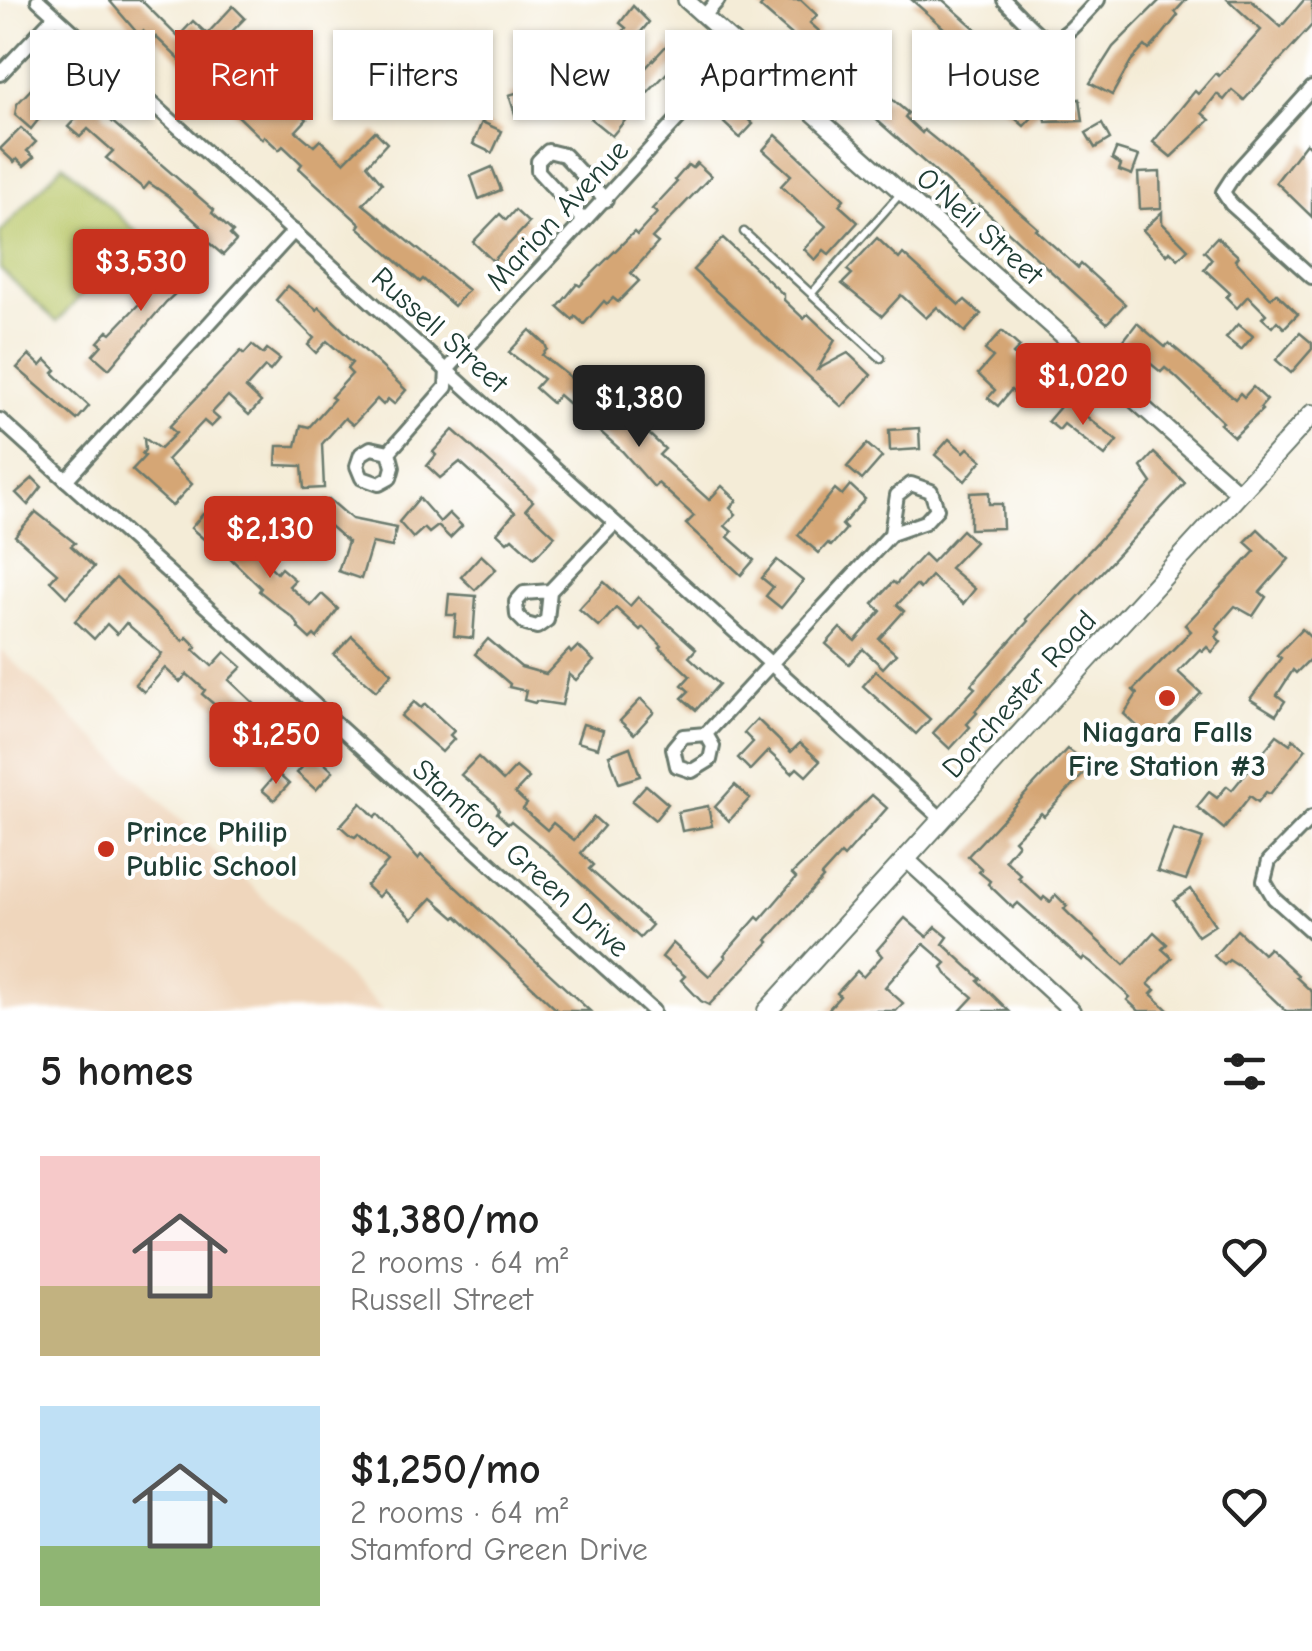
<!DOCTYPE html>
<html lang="en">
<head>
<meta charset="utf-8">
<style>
	:root { --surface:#fff; --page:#f6f6f6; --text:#222; --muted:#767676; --accent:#c8321e }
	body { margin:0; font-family:"Comic Neue",sans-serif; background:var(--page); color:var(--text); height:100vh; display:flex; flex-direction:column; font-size:38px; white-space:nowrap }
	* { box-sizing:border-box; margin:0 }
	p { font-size:32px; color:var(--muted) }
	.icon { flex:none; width:55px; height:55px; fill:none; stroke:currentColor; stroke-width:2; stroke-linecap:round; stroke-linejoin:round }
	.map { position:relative; height:1011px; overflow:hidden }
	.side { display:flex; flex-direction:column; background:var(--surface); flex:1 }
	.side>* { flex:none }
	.banner { position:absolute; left:30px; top:30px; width:1252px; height:90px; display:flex; gap:20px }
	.price { position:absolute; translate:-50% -85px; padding:0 22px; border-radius:10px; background:var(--accent); color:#fff; font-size:32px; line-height:65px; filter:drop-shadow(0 2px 5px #0008) }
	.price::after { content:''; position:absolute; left:50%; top:60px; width:30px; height:22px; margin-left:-15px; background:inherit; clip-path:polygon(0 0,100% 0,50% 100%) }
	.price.current { background:#222; color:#fff }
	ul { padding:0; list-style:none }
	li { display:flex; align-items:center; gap:30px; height:250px; padding:0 40px }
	li span { display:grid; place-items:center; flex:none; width:280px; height:200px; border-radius:0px; color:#555 }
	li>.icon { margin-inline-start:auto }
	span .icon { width:120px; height:120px; fill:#fffc; stroke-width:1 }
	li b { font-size:42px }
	h2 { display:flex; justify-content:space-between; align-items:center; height:120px; padding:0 40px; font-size:42px }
	.tag { padding:0 35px; border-radius:0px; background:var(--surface); box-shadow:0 2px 8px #0004; font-size:35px; line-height:90px }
	.tag.current { background:var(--accent); color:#fff }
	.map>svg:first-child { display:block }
	.built { fill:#efd6bc }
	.green { fill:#b9c769; stroke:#6c824e; stroke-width:2.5 }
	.building { fill:#d5a674 }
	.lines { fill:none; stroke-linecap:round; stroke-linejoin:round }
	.service-casing { stroke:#6a7a6d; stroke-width:11 }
	.minor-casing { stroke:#6a7a6d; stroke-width:18 }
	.tertiary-casing { stroke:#6a7a6d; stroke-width:20 }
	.secondary-casing { stroke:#6a7a6d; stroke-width:22 }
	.service { stroke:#fff; stroke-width:6 }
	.minor { stroke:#fff; stroke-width:12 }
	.tertiary { stroke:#fff; stroke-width:15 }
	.secondary { stroke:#fff; stroke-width:18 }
	.poi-dot { fill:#c8321e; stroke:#fff; stroke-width:4 }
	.labels { text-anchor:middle; stroke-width:8; stroke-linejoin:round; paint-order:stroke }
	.street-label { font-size:30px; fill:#1f3d34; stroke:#fff }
	.poi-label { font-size:30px; font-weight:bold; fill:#1f3d34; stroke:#fff }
</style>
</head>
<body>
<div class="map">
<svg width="1312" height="1011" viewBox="0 0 1312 1011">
	<rect width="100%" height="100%" fill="#fff"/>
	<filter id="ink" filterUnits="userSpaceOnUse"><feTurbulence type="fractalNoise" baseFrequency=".01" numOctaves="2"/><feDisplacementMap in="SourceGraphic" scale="20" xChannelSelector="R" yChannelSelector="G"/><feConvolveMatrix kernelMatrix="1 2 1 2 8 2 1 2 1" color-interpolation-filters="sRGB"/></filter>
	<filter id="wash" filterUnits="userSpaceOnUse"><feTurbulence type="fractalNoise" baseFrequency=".0048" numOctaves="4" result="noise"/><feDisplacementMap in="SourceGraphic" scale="40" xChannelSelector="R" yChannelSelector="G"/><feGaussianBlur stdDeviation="2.25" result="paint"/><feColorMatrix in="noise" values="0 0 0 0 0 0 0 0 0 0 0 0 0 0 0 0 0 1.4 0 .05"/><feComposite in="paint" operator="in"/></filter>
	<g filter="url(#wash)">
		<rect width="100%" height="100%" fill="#f4ecd7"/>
		<!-- built -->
		<path class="built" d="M0,649l19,18 365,344h-384z"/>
		<!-- green -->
		<path class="green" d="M63,164l75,69 -81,89 -57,-53v-36z"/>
		<g id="blocks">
			<!-- building -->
			<g class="building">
				<path d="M109,0h32l37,37 15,-16 14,13 26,-28 12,12 -30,31 18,16 -8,7 39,37 3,-4 10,9 11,-12 19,17 -11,12 18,15 6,-6 24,22 31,-31 12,12 -20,22 15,18 -19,21 105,86 -14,16 -31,-27 -3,3 -62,-55 2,-3 -61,-56 3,-4 -19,-18 -4,4 -15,-14 -2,3 -106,-102 -3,4 -10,-10 -4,4z"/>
				<path d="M766,0h35l16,15 -7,8 9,8 -2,3 18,15 4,-5 14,12 -9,10 41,35 4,-4 19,16 -3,4 17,16 2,-3 27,22 87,76 -2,2 42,38 3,-4 44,40 -18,19 -128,-118 -3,3 -132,-117 2,-2 -24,-20 2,-3 -12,-10 2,-2 -54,-47z"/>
				<path d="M912,0h31l43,38 -13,16z"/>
				<path d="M1160,0h26l-11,12 3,3 -15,19 -14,16 -4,-4 -14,15 -19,34 -22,-12 23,-36z"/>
				<path d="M1228,0h23l30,27 23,-27h8v25l-68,75 -12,-10 -8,10 -7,-6 -15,19 8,7 -39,37 -18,-15 42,-51 3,3 18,-21 3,3 42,-46z"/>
				<path d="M633,6l16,16 -17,21 -11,-9 5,-6 -6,-5z"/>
				<path d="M667,45l14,13 -39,41 -21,-20 11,-12 8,7z"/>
				<path d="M986,53l9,9 4,-4 14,12 -8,9 34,31 -15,16 -30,-26 4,-5 -27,-26z"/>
				<path d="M54,65l50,46 -2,2 112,97 -2,3 21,19 -3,3 6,6 -13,14 -22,-19 5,-5 -38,-35 -19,-13 -5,6 -38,-31 7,-7 -25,-22 -8,8 -12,-10 11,-12 -22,-19 -26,33 -16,-14 2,-11z"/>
				<path d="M585,68l12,4 -6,17 -9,-3 -8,23 -18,-2 -10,3 10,-30 10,3 4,-11 12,4z"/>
				<path d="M535,87l8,24 -27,6 -7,-22z"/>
				<path d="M1080,99l3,22 -37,1 -2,-19z"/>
				<path d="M606,100l21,18 -15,18 -21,-17z"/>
				<path d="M737,109l16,15 -13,14 -16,-15z"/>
				<path d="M482,122l20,9 -10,22 -19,-9z"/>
				<path d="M1102,124l8,15 -15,9 -9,-15z"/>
				<path d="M21,128l15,14 -9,9 7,6 -10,9 -7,-7 -3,3 -14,-13z"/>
				<path d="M776,135l68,64 -5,6 19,17 -29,32 -5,-4 -9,10 -11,-11 22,-23 -45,-40 10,-11 -28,-25z"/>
				<path d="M1306,143l6,6v68l-36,-35z"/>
				<path d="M1116,149l23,7 -7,19 -13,-5 2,-5 -9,-6z"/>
				<path d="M697,163l14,13 -59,62 6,5 -27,30 8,8 -21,21 -5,-4 -6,6 -3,-3 -20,23 -9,-8 -2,4 -15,-13 19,-23 3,2 54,-54 3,3 20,-22 -5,-4 25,-27 -2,-2 13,-15 4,3z"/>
				<path d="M492,167l9,23 -22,9 -8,-23z"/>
				<path d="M1160,172l1,36 -21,1 -2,-36z"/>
				<path d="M515,210l14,13 -36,38 -20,-19 27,-28 6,6z"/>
				<path d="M1162,212v11l26,26 -10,10 -8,-8 -3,4 -24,-25z"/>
				<path d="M1217,237l21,19 -3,4 36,38 5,-5 22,21 -14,14 -7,-7 -5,6 -10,-9 4,-4 -18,-18 -11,12 -11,-11 4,-4 -26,-24 8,-10 -8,-8z"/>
				<path d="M723,238l61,57v5l20,19 4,-5 27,26 -17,29 30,-16 23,22 -29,32 -149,-137z"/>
				<path d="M877,238l22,21 4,-5 56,51 6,-5 16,14 -16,18 -28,-25 -11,11 -25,-23 -19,21 -40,-32 10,-10 -5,-4z"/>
				<path d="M163,257l26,24 -23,21 -57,67 -16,-14 9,-10 -4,-3 10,-11 3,2 52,-54 -11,-10z"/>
				<path d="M288,286l29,24 2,-3 87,83 -12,14 -6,-5 -5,6 -6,-6 -24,26 -8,-7 -23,26 2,44 -20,1 -2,-23 -26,-1 1,-19h19l5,-21 8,2 25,-28 -3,-2 21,-23 -5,-5 5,-6 -25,-22 -11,12 -8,-8 6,-7 -38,-38z"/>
				<path d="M1137,323l28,24 4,-4 66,56 5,-6 4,4 9,-10 14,13 -7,8 2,2 -28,27 -14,-13 3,-2 -48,-46 -10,-8 -4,4 -38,-31z"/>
				<path d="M1238,324l15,12 -12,14 -15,-12z"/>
				<path d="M530,330l15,14 2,5 -5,6 72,57 11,-13 19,17 7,-8 10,9 -12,17 16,15 -6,6 50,45 13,-14 15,14 -7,8 6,6 -11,12 7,6 -4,5 26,23 -13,15 -55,-51 8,-8 -36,-33 -4,4 -32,-36 -63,-56 -7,8 -17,-15 8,-9 -34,-27z"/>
				<path d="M1002,331l18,16 -7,7 28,24 -20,20 -10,-8 -13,16 -10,-8 7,-8 -17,-16 15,-17 -8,-7z"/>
				<path d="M1300,333l12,10v6l-21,24 -15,-13z"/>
				<path d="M252,345l11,9 4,-5 13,10 -10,12 -5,-4 -19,21 15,14 -12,13 -21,-19 -16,17 7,6 -8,8 -7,-6 -37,39 25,24 -20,22 -40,-36 13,-14 -3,-2 3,-4 -1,-12 16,11 16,-16 -7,-6 72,-76 3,3z"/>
				<path d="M29,355l12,11 5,-6 10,10 -3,3 36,33 -12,14 -60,-52z"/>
				<path d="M1066,400l51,41 -12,15 -41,-32 -5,6 -11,-9z"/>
				<path d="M919,428l1,21 -30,2 -1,-21z"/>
				<path d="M453,430l80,71 -7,8 29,27 -21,22 -22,-20 -5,4 -10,-9 18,-21 -55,-50 -20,16 -13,-12 9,-11 -3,-3z"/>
				<path d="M949,439l15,13 4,-4 14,12 -17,21 -30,-26z"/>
				<path d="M867,444l15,13 -20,23 -15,-13z"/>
				<path d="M1154,453l31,30 -148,158 -62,70 2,2 -10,11 3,3 -20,22 -17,-16 42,-45 -4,-3 57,-64 -2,-2 126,-136 -11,-16z"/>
				<path d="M33,478l9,9 -14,18 -12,-12z"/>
				<path d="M850,485l15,14 -23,26 4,4 -15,17 -3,-3 -9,10 -21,-18 37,-46 7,6z"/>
				<path d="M989,492v12h13l1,24 -33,1v-36z"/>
				<path d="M419,498l21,24 9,-9 13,13 -12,12 -12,-12 -9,7 -5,-5 -11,10 -14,-16z"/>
				<path d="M329,499l23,20 44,9 -4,19 -20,-4 -11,36 -23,-8 10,-29 -18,-16 -4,5 -14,-13z"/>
				<path d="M296,508l17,17 -11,11 -16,-17z"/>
				<path d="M36,512l39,31 -4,3 23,21 -28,30 -16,-16 7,-8 -42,-37z"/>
				<path d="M203,514l35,31 5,-5 34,33 4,-5 14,12 -6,6 22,20 11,-12 16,15 -21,29 -3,-3 -4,4 -12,-11 1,-2 -6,-8 -34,-27 2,-3 -45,-44 -3,3 -22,-19z"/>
				<path d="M1258,529l31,30 -29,33 6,5 -13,19 -18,-10 -19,22 4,4 -4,5 5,5 -9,10 -5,-5 -4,4 -3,-2 -22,23 23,21 -47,49 -30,-28 13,-20 -4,-4 58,-59 -6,-6 70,-74 -10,-9z"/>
				<path d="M962,530l13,12 -25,26 25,21 -12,15 -32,-28 -11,13 -4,-4 -19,20 7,6 -25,28 17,15 -13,14 -20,-19 -14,15 -23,-20 14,-16 15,13 26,-30 -8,-7 20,-22 3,2 28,-30 8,8z"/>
				<path d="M481,555l15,14 -21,21 -14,-13z"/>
				<path d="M777,560l26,21 -22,27 -15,-12 7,-9 -11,-9z"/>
				<path d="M116,578l67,63 4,-4 10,10 -3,3 18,16 13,-14 17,15 -13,13 33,31 -2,2 17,15 -3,3 14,12 -22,24 -21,-19 -4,-7 5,-6 -15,-12 -9,2 -3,-4 -3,-15 -14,-12 3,-4 -18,-16 -7,8 -15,-14 -21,24 -9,-8 27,-30 -36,-31 -9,11 -10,-10 -13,15 -19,-18z"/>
				<path d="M604,582l26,24 8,-9 58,52 -7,8 30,27 -23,26 -14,-12 7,-7 -7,-6 8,-9 -30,-28 2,-2 -19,-19 -3,3 -24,-22 -17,19 -20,-18z"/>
				<path d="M449,594l27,2 -3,42 -19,-2 2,-21h-9z"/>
				<path d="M1302,629l10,10v18l-16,16 -3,-3 -16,25 8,6 -9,14 -26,-16 31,-41 -4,-3z"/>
				<path d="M352,636l40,37 -16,18 -42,-36z"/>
				<path d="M488,639l33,28 25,7 23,-24 2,3 7,-7 16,15 -18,19 -7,-6 -7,31 -26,-4 -1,2 -11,-3 2,-9 -17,-4 1,-3 -35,-30z"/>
				<path d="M876,671l54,48 -14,15 -53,-48z"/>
				<path d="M641,699l13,13 -20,22 -14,-13z"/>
				<path d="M414,702l7,6 4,-4 29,27 -4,4 4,4 -12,13 -41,-36z"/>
				<path d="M757,719l34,33 9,-9 20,18 -14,15 -9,-8 -5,5 -24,-22 -18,19 -12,-12 15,-16 -9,-9z"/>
				<path d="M583,724l20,6 -5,18 -21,-6z"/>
				<path d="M1277,735l13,9 3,-5 13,10 -36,45 -4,-2 -8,10 -8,-6 -26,33 -27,-22 12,-15 8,6 10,-12 5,4z"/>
				<path d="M630,747l10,29 -21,7 -10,-28z"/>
				<path d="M1067,749l24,17 -47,50 -3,-3 -27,27 4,4 -13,16 16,15 -3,3 24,22 2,-3 6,5 6,-7 11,11 -3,3 8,8 52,48 30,-33 13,12 -5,5 10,9 -24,26 7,6 -4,4 18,17h-30l-12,-11 3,-3 -39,-35 -7,-5 -2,3 -64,-57 -5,5 -25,-24 2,-3 -11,-9 3,-3 -14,-13z"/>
				<path d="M314,754l19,17 -17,19 -19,-17z"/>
				<path d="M478,757l25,24 13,-14 13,11 -14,15 12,11 -4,5 24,21 6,-7 21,17 20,-23 10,9 -23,27 12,12 -4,4 63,56 -12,13 -91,-85 -38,-32 -3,3 -11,-11 2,-3 -6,-8 -32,-27z"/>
				<path d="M277,773l12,11 -15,16 -12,-10z"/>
				<path d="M646,785l22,19 -13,16 -23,-19z"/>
				<path d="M735,785l15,13 -21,23 -14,-14z"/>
				<path d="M872,795l15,13 -43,49 -3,-3 -20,22 2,2 -56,62 2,2 -60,63 -8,-4 -20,-21 4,-4 -23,-19 11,-14 36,33 17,-19 -2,-2 33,-38 3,3 36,-42 -4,-4z"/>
				<path d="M361,803l14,14 3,-3 40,45 3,-4 169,156h-32l-101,-95 -2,2 -23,-20 -20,21 -29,-28 -5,6 -12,-11 22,-24 -30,-28 -3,3 -5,-2 -10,-9z"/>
				<path d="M708,806l4,20 -30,5 -4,-19z"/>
				<path d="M1173,829l30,10 -17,41 -29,-9z"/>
				<path d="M1191,889l24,36 -17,11 -24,-35z"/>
				<path d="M905,918l22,19 9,-10 12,10 -5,7 38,35 -3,2 31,30h-49l13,-14 -27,-23 -4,-7 4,-4 -22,-19 -39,43 18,16 -7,8h-69l13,-15 -3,-3 20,-22 6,6 19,-21 -5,-6z"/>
				<path d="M1237,930l26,24 6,-6 29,27 -2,2 16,15v19h-26l-46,-44 -11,-7 -5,5 -10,-9z"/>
			</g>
		</g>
	</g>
	<g filter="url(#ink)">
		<use href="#blocks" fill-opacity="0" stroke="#6a7a6d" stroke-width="2.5"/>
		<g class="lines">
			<defs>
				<g id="service">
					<path d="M744,232l137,126"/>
					<path d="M812,293l89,-100"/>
				</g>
				<g id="minor">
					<path d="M38,0l904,819"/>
					<path d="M1004,0c49,50 45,54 94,0"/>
					<path d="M704,16l14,-16"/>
					<path d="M0,74l55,-58"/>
					<path d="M1312,88l-76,84 -13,20 8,12 81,73"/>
					<path d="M584,221l-46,-50v-10l10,-10 16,4 42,45"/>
					<path d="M447,370l295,-321"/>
					<path d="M0,420l653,591"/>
					<path d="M389,452l4,15 -3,11 -11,6 -17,-6 -5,-12 4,-12 10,-6 18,4 57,-65 1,-17"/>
					<path d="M66,480l228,-249"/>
					<path d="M550,591l-3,29 -10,7 -11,-3 -9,-9 -1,-13 8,-9 26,-2 65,-68"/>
					<path d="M706,734l7,12 -3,14 -18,11 -15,-5 -4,-18 10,-12 23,-2 185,-200 34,-12 12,-13 -6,-18 -20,-7 -14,11 -6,39"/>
					<path d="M1312,817l-43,44 -5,20 10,17 38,34"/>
				</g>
				<g id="tertiary">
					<path d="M686,0l553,493"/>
					<path d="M905,858l167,153"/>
				</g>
				<path id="secondary" d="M767,1011l545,-597"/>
			</defs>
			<!-- service casing -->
			<use href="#service" class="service-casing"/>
			<!-- minor casing -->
			<use href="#minor" class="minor-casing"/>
			<!-- tertiary casing -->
			<use href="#tertiary" class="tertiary-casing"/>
			<!-- secondary casing -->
			<use href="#secondary" class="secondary-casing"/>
			<!-- service -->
			<use href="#service" class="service"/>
			<!-- minor -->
			<use href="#minor" class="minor"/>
			<!-- tertiary -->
			<use href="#tertiary" class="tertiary"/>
			<!-- secondary -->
			<use href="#secondary" class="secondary"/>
		</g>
	</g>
	<!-- markers -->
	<g class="poi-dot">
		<circle cx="1167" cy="698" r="10"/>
		<circle cx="106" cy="849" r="10"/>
	</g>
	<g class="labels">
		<!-- street labels -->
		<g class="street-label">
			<text transform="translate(557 215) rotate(-47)" y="10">Marion Avenue</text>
			<text transform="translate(980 226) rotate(42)" y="10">O'Neil Street</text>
			<text transform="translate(440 330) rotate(42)" y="10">Russell Street</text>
			<text transform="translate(1019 694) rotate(-48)" y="10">Dorchester Road</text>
			<text transform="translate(521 858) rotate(42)" y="10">Stamford Green Drive</text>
		</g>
		<!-- poi labels -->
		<g class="poi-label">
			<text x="1167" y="742">Niagara Falls<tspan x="1167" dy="34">Fire Station #3</tspan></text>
			<text x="126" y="842" text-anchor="start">Prince Philip<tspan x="126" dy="34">Public School</tspan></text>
		</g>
	</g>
</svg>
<b class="price" style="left:141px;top:314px">$3,530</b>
<b class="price" style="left:1083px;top:428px">$1,020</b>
<b class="price current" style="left:639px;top:450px">$1,380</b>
<b class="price" style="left:270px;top:581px">$2,130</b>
<b class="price" style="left:276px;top:787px">$1,250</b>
<div class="banner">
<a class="tag">Buy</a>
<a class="tag current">Rent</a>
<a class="tag">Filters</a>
<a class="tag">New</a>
<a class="tag">Apartment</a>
<a class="tag">House</a>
</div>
</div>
<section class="side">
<h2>5 homes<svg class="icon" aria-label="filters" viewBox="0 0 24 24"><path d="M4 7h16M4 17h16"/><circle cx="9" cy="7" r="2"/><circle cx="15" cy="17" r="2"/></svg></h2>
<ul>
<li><span style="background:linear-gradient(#f6c9c9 65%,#c2b280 0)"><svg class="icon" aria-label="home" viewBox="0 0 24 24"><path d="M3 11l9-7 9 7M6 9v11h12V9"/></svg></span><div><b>$1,380/mo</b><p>2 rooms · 64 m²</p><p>Russell Street</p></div><svg class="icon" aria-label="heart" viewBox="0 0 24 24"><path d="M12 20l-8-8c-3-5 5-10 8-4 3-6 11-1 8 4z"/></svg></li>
<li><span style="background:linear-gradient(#bfe0f5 70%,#8fb573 0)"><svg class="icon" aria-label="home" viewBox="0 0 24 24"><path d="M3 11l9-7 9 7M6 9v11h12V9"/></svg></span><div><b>$1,250/mo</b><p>2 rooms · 64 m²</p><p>Stamford Green Drive</p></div><svg class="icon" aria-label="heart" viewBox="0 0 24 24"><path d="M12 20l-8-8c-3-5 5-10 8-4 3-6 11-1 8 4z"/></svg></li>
</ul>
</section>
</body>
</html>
